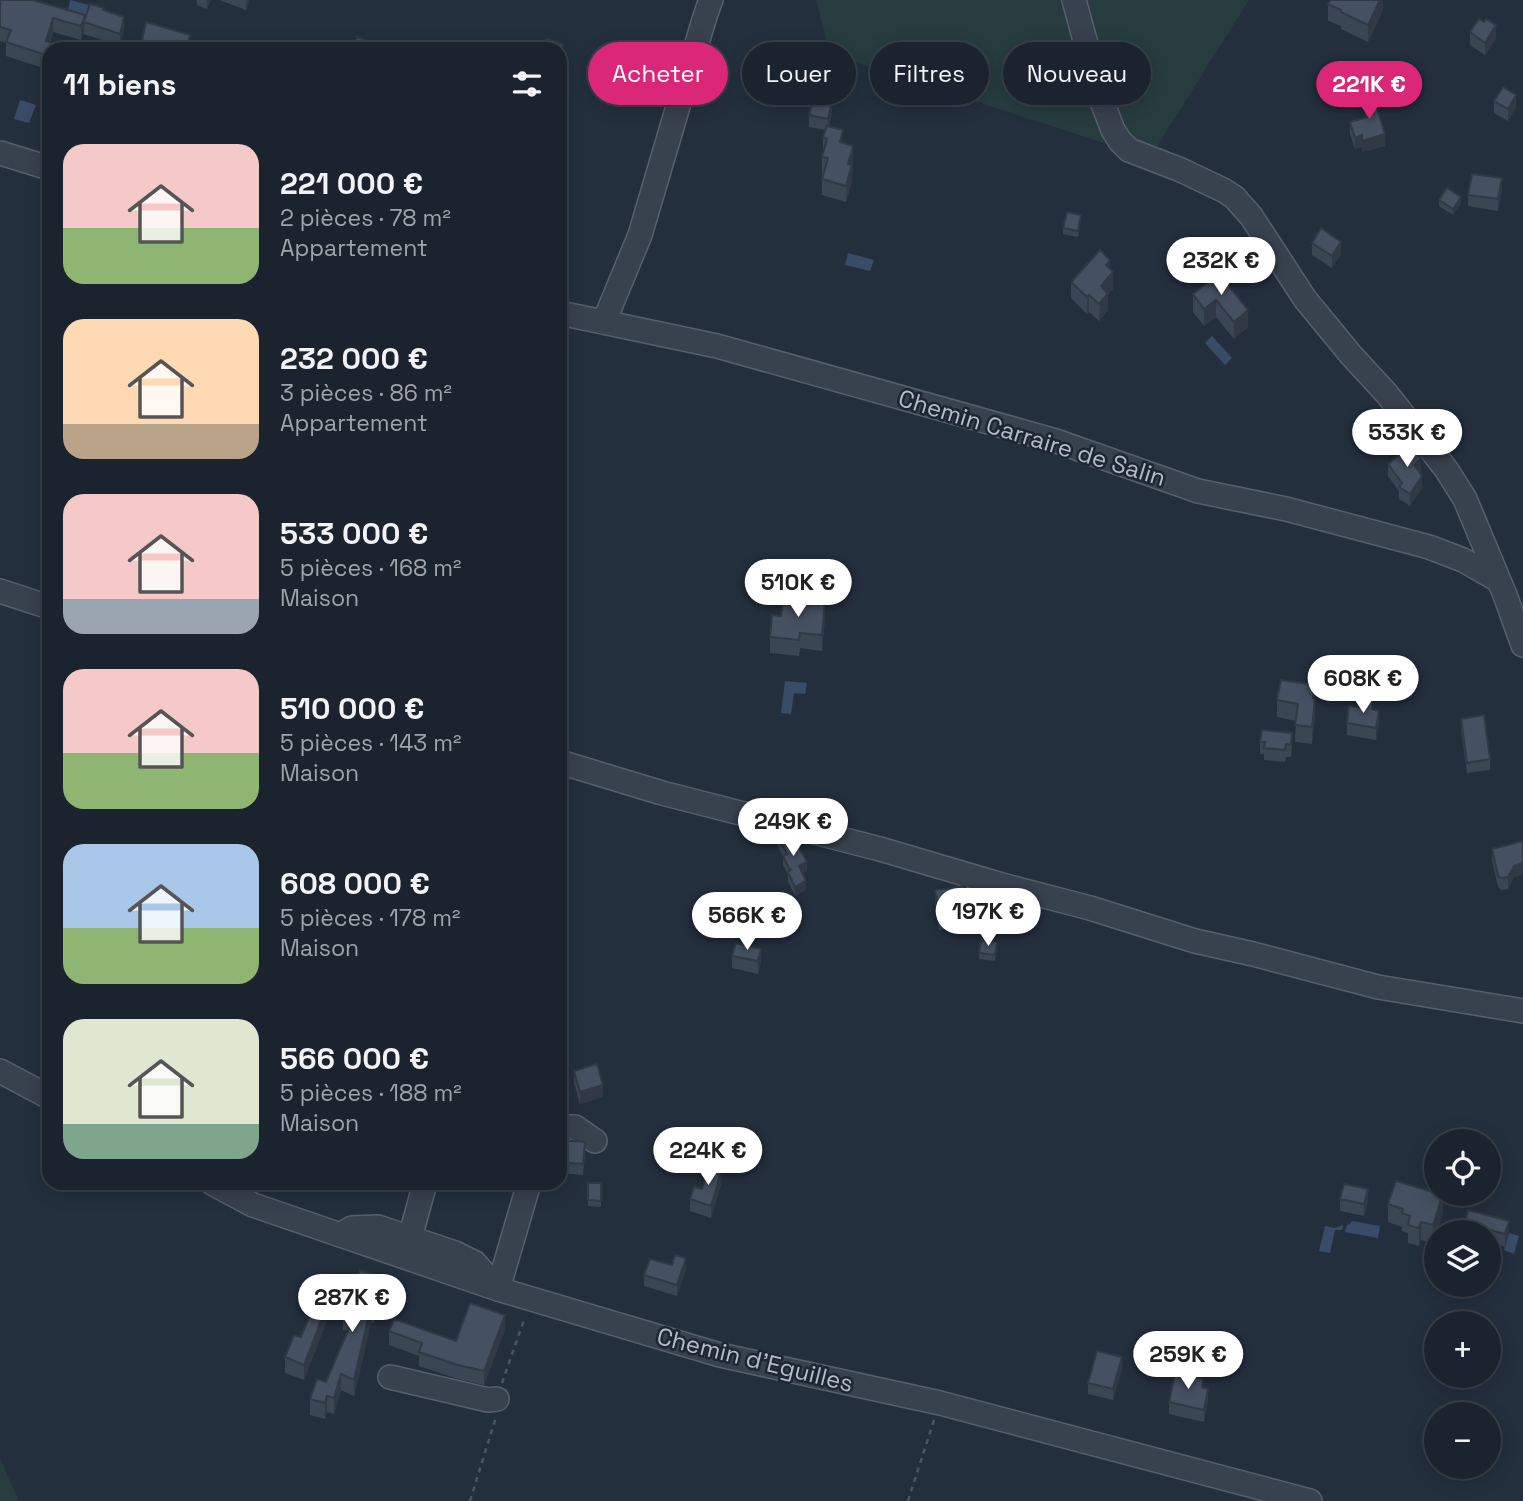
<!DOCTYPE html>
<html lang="fr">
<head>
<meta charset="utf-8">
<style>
	:root { --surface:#1b232e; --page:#242b36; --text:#f1f3f6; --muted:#a0a4aa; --line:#39404a; --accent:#db2777 }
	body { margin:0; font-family:"Space Grotesk",sans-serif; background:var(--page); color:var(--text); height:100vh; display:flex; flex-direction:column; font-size:26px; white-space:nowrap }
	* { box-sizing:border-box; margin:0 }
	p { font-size:23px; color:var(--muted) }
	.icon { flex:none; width:38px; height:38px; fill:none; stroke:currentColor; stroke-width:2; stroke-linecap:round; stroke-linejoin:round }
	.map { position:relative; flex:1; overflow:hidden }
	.details { position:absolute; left:42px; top:42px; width:525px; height:1148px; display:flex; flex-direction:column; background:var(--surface); border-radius:21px; box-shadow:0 4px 18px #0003,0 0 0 2px var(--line) }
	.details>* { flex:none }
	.banner { position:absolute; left:588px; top:42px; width:665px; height:63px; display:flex; gap:14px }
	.tools { position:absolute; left:1424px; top:1129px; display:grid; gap:14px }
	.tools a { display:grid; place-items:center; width:77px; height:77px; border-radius:50%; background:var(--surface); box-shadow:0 4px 18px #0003,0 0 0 2px var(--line); font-size:35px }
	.price { position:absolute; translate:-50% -60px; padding:0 16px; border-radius:24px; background:#fff; color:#222; font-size:23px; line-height:46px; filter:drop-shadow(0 2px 4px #0008) }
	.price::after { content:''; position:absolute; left:50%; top:42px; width:21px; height:16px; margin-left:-10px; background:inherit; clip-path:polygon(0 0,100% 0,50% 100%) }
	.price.on { background:var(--accent); color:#fff }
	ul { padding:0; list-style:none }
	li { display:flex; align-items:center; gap:21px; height:175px; padding:0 21px }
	li span { display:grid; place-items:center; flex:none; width:196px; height:140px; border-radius:21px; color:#555 }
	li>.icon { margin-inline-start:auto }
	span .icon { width:84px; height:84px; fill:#fffc; stroke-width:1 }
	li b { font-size:30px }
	h2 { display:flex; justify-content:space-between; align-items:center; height:84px; padding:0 21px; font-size:30px }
	.chip { padding:0 24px; border-radius:32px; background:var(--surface); box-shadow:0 4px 18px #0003,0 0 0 2px var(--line); font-size:24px; line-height:63px }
	.chip.on { background:var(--accent); color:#fff }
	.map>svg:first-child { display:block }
	.green { fill:#263c3f }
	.water { fill:#394c67 }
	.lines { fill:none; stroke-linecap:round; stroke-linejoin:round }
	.minor-casing { stroke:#565f6c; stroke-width:26 }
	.path { stroke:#44595c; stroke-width:2.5; stroke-dasharray:5 5; stroke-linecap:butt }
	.minor { stroke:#38414e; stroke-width:23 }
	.wall { fill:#3b4654 }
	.shaded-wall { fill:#303945 }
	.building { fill:#455162; stroke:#303945; stroke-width:2 }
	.labels { text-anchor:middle; stroke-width:5; stroke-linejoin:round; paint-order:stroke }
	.street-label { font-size:24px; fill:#b4bcc9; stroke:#1d2633 }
</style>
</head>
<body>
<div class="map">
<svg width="1523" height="1501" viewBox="0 0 1523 1501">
	<rect width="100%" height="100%" fill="#242f3e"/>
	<!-- green -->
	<g class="green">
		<path d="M816,0h433l-99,158 -320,-104z"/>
		<path d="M0,1458l19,43h-19z"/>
	</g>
	<!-- water -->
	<g class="water">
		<path d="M70,0l19,5 -2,12 -19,-6z"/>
		<path d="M20,100l16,5 -7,18 -15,-4z"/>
		<path d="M1262,252l11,16 -10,7 -11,-16z"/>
		<path d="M848,253l26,7 -4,11 -25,-6z"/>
		<path d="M1212,336l20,22 -7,7 -20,-22z"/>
		<path d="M785,681l22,2 -2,11 -11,-1 -3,21 -10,-1z"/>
		<path d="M1352,1221l28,5 -2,12 -33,-6 2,-7 3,-1z"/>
		<path d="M1343,1225l-1,5h-7l-5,23 -11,-2 6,-25 10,2z"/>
		<path d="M1509,1233l10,3 -5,18 -10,-4z"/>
	</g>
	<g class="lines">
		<defs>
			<g id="minor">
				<path d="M1074,0l27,99 12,31 7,11 9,9 52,20 44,21 9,6 17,19 54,83 46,56 36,39 59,75 19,30 40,96 18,50"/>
				<path d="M0,153l49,15"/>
				<path d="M560,313l157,33 339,95 142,50 88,18 143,38 34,13 35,20"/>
				<path d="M604,322l36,-87 52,-176c7,-20 11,-40 19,-59"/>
				<path d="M0,591l49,16"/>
				<path d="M560,762l102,31 218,56 122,36 88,23 105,33 58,13 125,33 145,24"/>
				<path d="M0,1071l49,26"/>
				<path d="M560,1127h15l20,14"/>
				<path d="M212,1183l41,22 245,84 222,66 220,48 370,98"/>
				<path d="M340,1235l12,-7 26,-1 77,26 20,10 21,24"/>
				<path d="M410,1238l15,-55"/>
				<path d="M498,1289l31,-106"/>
				<path d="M390,1377l98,23 9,-1"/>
			</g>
		</defs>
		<!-- minor casing -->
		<use href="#minor" class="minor-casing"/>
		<!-- path -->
		<g class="path">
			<path d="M502,1383l23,-66"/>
			<path d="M470,1501l26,-84"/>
			<path d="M908,1501l26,-81"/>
		</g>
		<!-- minor -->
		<use href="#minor" class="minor"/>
	</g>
	<!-- wall -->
	<g class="wall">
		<path d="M0,0l85,18 19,-8 20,19 -4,17 -36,-12v-2l-3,8 -28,-8 -4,17v21l-43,-14v-13l-6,-2z"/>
		<path d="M197,0h14l-4,9 -10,-4z"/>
		<path d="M219,0h31l-4,10z"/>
		<path d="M1383,0v10l-15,32 -27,-13v-3l-13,-5v-17z"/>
		<path d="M1470,32l26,6 -11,17 -15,-10z"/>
		<path d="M142,40l48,7v2h-48z"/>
		<path d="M1374,88l18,2 -8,11 -10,-7z"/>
		<path d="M1364,94l21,52 -23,6v-5l-7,2 -5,-15v-12l16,-4 -2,-12z"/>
		<path d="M1494,101l22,6 -8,14 -14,-8z"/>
		<path d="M832,113l-3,13 14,17 10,3 -1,35 -6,21 -24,-7v-16l1,-6h-1v-16l1,-5v-15l3,-7 -17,-3v-12z"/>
		<path d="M1502,190l-4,21 -30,-5v-11z"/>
		<path d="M1439,200l22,3 -8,12 -14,-9z"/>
		<path d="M1081,221l-3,16 -15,-3v-6z"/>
		<path d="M1312,243l29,11 -9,14 -20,-13z"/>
		<path d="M1110,270l3,19 -5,5v16l-9,11 -10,-9 -2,2 -16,-16v-16z"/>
		<path d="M1231,288l17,39 -14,12 -18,-22 -12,9 -11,-14v-18z"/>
		<path d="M1388,464l33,7 -2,2 3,15 -12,18 -11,-7v-8l-11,-15z"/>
		<path d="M781,616l44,1 -3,34 -22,-3 -1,8 -29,-3v-16z"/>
		<path d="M1315,685v30l-3,29 -17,-2 1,-21 -19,-4v-17z"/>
		<path d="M1373,709l6,14 -3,17 -29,-5v-12z"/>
		<path d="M1461,719l29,40v11l-23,3 -6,-43z"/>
		<path d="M1260,742l32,3 -1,12h-5l-1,5 -21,-2v-6h-4z"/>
		<path d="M777,836l30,35 -5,2 4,17 -11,6 -7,-15v-6l-5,-10v-9l-6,-11z"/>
		<path d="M1523,841v34l-9,2 -6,12 -7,1 -3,-3 -6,-27v-11z"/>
		<path d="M935,890l34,24v12l-30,4 -4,-28z"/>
		<path d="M997,948l-2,13 -16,-2v-6z"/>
		<path d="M732,956l29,5 -3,13 -26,-6z"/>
		<path d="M574,1071l29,26 -23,7 -6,-21z"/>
		<path d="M560,1140l25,13 -2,22 -23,-2z"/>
		<path d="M722,1181l-11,37 -21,-7v-12l12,-10z"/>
		<path d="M588,1183h13v24l-13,-1z"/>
		<path d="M1340,1199l28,3 -4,14 -24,-5z"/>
		<path d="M1388,1204l55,8 -10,31 -12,-3 -2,6 -11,-3v-10l-6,-2v-4l-14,-5z"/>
		<path d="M1465,1223l44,10 -4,14 -16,-5v-10h-24z"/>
		<path d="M686,1269l-9,27 -33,-10v-11z"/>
		<path d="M385,1295l-11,28h-3l-17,73 -13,-6 -7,24 -7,-2 -2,7 -15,-4v-16l16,-17 22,-51 -5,-1v-16z"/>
		<path d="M329,1315l-25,65 -19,-7v-16l16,-20z"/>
		<path d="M505,1329l-21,56 -26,-6 -39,-13v-10l-30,-11v-14l67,10z"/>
		<path d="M1122,1368l-9,32 -25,-6v-11z"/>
		<path d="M1195,1378l8,10 5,13 -4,21 -35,-8v-12z"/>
	</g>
	<!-- shaded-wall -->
	<g class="shaded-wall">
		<path d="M207,0h4l-4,9z"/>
		<path d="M246,0h4l-4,10z"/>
		<path d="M1380,0h3v10l-15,32v-17z"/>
		<path d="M85,15l-1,17 -3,8v-14z"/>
		<path d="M124,17v12l-4,17v-12z"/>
		<path d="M53,18v14l-7,23v-14z"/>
		<path d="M1496,25v13l-11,17v-12z"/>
		<path d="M190,35v14h-3z"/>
		<path d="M563,44v13l-3,8v-12z"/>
		<path d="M1392,84v6l-8,11v-6z"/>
		<path d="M1516,95v12l-8,14v-12z"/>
		<path d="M832,101v12l-4,18v-12z"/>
		<path d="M1385,134v12l-23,6v-11z"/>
		<path d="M1362,135v12l-7,2v-11z"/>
		<path d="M853,146l-1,35 -6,21 2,-38z"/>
		<path d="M1502,178v12l-4,21v-12z"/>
		<path d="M1461,197v6l-8,12v-6z"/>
		<path d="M1341,242v12l-9,14v-12z"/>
		<path d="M1110,260v16l3,-4v17l-5,5v16l-9,11 2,-35 5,-21z"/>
		<path d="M1089,295v17l-2,2v-17z"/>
		<path d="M1216,300v17l-12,9v-17z"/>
		<path d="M1248,310v17l-14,12v-17z"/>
		<path d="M1421,459v12l-7,6v-12z"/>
		<path d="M1422,476v12l-12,18v-12z"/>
		<path d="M825,601v16l-3,34v-16z"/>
		<path d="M1315,685v30l-3,29 1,-46z"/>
		<path d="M1379,711v12l-3,17v-12z"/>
		<path d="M807,862v9l-8,4v-9z"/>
		<path d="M1523,863v12l-9,2 -6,12v-12l6,-11z"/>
		<path d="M806,881v9l-11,6v-9z"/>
		<path d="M563,915v14l-3,9v-15z"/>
		<path d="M761,949v12l-3,13v-13z"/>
		<path d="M603,1085v12l-23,7v-12z"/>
		<path d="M722,1169v12l-11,37v-12z"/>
		<path d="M1368,1189v13l-4,14v-12z"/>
		<path d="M1443,1194v18l-10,31v-18z"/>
		<path d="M1509,1221v12l-4,14v-13z"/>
		<path d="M1421,1222v18l-2,6v-18z"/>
		<path d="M686,1258v11l-9,27v-11z"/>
		<path d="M385,1278v17l-11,28v-16z"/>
		<path d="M329,1300v15l-25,65v-15z"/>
		<path d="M371,1306v17l-17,73v-16z"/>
		<path d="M505,1315v14l-21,56v-14z"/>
		<path d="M1122,1357v11l-9,32v-11z"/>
		<path d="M341,1374v16l-7,24v-16z"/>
		<path d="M1208,1389v12l-4,21v-12z"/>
		<path d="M327,1396v16l-2,7v-16z"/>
	</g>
	<!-- building -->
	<g class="building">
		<path d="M0,0h33l52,15 -4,11 -28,-8 -7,23 25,8h-22v7l-43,-14 5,-12 -11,-3z"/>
		<path d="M1330,0h50l-12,25 -27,-13v-2l-13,-6z"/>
		<path d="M90,4l14,4 -1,2 21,7 -4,17 -36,-12z"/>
		<path d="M1479,19l5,3 2,-3 10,6 -11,18 -15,-11z"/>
		<path d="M146,22l44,13 -3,14h-18l-27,-9z"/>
		<path d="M357,37l18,7 -2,5h-19z"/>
		<path d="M546,39l17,5 -3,9v-4h-17z"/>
		<path d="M1381,77l11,7 -8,11 -10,-7z"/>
		<path d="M1503,87l13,8 -8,14 -14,-8z"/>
		<path d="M1372,92l13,42 -23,7v-6l-7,3 -5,-16 18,-5 -4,-23z"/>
		<path d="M814,96l18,5 -4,18 -19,-4z"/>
		<path d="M827,126l16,4 -3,12 13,4 -5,18 4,1 -6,21 -24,-7 6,-21 -6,-1 5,-18 -4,-2z"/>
		<path d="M1472,174l30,4 -4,21 -30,-4z"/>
		<path d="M1447,188l14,9 -8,12 -14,-9z"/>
		<path d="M1067,212l14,3 -3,16 -15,-3z"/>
		<path d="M1321,228l20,14 -9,14 -20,-13z"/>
		<path d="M1100,250l10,10 -4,5 7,7 -12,14 7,8 -9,10 -10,-9 -2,2 -16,-15z"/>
		<path d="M1222,271l9,11 -3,3 20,25 -14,12 -18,-22 -12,9 -11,-15z"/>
		<path d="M1411,446l10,13 -7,6 8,11 -12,18 -11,-7 3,-4 -14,-19z"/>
		<path d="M784,596l41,5 -3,34 -22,-2 -1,7 -29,-3 2,-22 9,1z"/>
		<path d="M1281,680l34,5 -2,13 2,1 -3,28 -17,-2 3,-21 -21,-4z"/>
		<path d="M1360,699l13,3 -1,7 7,2 -3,17 -29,-5 2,-17 10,1z"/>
		<path d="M1484,715l6,44 -23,4 -6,-44z"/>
		<path d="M1262,730l30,3 -1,12 -5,-1 -1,6 -21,-2 1,-6h-5z"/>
		<path d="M788,831l3,1 16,30 -8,4 7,15 -11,6 -7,-15 4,-3 -2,1 -7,-14 4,-2 -10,-18z"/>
		<path d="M1523,841v22l-9,3 -6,11 -7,1 -3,-2 -6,-27z"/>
		<path d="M965,886l4,28 -30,4 -4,-28z"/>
		<path d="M981,940l16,2 -2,13 -16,-2z"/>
		<path d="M736,943l25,6 -3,12 -26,-5z"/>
		<path d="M597,1064l6,21 -23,7 -6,-21z"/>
		<path d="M560,1140l25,2 -2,22 -23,-2z"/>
		<path d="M709,1165l13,4 -11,37 -21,-7 4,-12 8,2z"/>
		<path d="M1396,1181l41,12v1h6l-10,31 -12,-3 -2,6 -11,-3 2,-9 -8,-3 1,-4 -15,-5z"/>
		<path d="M588,1183h13v18l-13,-1z"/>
		<path d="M1344,1184l24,5 -4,15 -24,-5z"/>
		<path d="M1468,1210l41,11 -4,13 -40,-11z"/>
		<path d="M675,1255l11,3 -9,27 -33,-10 6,-16 22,6z"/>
		<path d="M360,1270l25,8 -11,29 -3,-1 -17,74 -13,-6 -7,24 -7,-2 -2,7 -15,-4 7,-20 9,3 28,-65 -11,-3z"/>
		<path d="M318,1297l11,3 -25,65 -19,-8 9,-22 7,2z"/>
		<path d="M470,1303l35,12 -21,56 -26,-6 -39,-13 3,-9 -33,-12 5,-12 62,22z"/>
		<path d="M1097,1351l25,6 -9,32 -25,-6z"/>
		<path d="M1176,1370l19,5v2l8,2 -1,8 6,2 -4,21 -35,-8z"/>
	</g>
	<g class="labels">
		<!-- street labels -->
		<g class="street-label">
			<text transform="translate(1032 438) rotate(17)" y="8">Chemin Carraire de Salin</text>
			<text transform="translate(755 1360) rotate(14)" y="8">Chemin d'Eguilles</text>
		</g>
	</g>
</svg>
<div class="tools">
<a><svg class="icon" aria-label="locate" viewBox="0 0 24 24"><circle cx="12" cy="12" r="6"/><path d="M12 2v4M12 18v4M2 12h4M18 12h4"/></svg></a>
<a><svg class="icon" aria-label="layers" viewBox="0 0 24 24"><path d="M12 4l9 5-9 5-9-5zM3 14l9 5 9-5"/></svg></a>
<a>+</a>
<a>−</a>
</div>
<b class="price on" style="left:1369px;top:121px">221K €</b>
<b class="price" style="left:1221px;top:297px">232K €</b>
<b class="price" style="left:1407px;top:469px">533K €</b>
<b class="price" style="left:798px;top:619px">510K €</b>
<b class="price" style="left:1363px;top:715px">608K €</b>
<b class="price" style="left:793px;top:858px">249K €</b>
<b class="price" style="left:988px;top:948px">197K €</b>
<b class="price" style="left:747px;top:952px">566K €</b>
<b class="price" style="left:708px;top:1187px">224K €</b>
<b class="price" style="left:352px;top:1334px">287K €</b>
<b class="price" style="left:1188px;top:1391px">259K €</b>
<div class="banner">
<a class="chip on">Acheter</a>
<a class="chip">Louer</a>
<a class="chip">Filtres</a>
<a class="chip">Nouveau</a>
</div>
<section class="details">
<h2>11 biens<svg class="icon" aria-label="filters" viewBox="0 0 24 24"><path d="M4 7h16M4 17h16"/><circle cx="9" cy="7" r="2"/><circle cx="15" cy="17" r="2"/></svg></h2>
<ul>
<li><span style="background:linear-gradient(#f6c9c9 60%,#8fb573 0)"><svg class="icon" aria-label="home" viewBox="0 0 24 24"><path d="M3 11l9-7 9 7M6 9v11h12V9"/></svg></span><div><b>221 000 €</b><p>2 pièces · 78 m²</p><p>Appartement</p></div></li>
<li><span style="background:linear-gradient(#ffd9b3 75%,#b9a48a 0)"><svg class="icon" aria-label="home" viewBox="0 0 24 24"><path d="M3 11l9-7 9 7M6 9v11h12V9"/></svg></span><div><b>232 000 €</b><p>3 pièces · 86 m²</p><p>Appartement</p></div></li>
<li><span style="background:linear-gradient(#f6c9c9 75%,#9aa5b1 0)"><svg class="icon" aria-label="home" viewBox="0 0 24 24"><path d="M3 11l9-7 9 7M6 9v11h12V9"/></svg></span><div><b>533 000 €</b><p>5 pièces · 168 m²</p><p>Maison</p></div></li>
<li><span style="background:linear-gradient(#f6c9c9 60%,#8fb573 0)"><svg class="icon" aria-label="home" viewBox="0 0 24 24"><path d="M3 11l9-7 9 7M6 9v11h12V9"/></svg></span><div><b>510 000 €</b><p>5 pièces · 143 m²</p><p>Maison</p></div></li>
<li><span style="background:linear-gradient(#a9c7e8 60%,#8fb573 0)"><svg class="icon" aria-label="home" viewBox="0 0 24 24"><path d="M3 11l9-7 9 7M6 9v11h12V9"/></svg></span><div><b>608 000 €</b><p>5 pièces · 178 m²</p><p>Maison</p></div></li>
<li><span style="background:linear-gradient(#dfe7d0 75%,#7fa58c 0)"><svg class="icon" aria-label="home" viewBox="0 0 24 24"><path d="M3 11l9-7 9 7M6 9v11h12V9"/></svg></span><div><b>566 000 €</b><p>5 pièces · 188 m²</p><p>Maison</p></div></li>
</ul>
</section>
</div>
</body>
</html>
